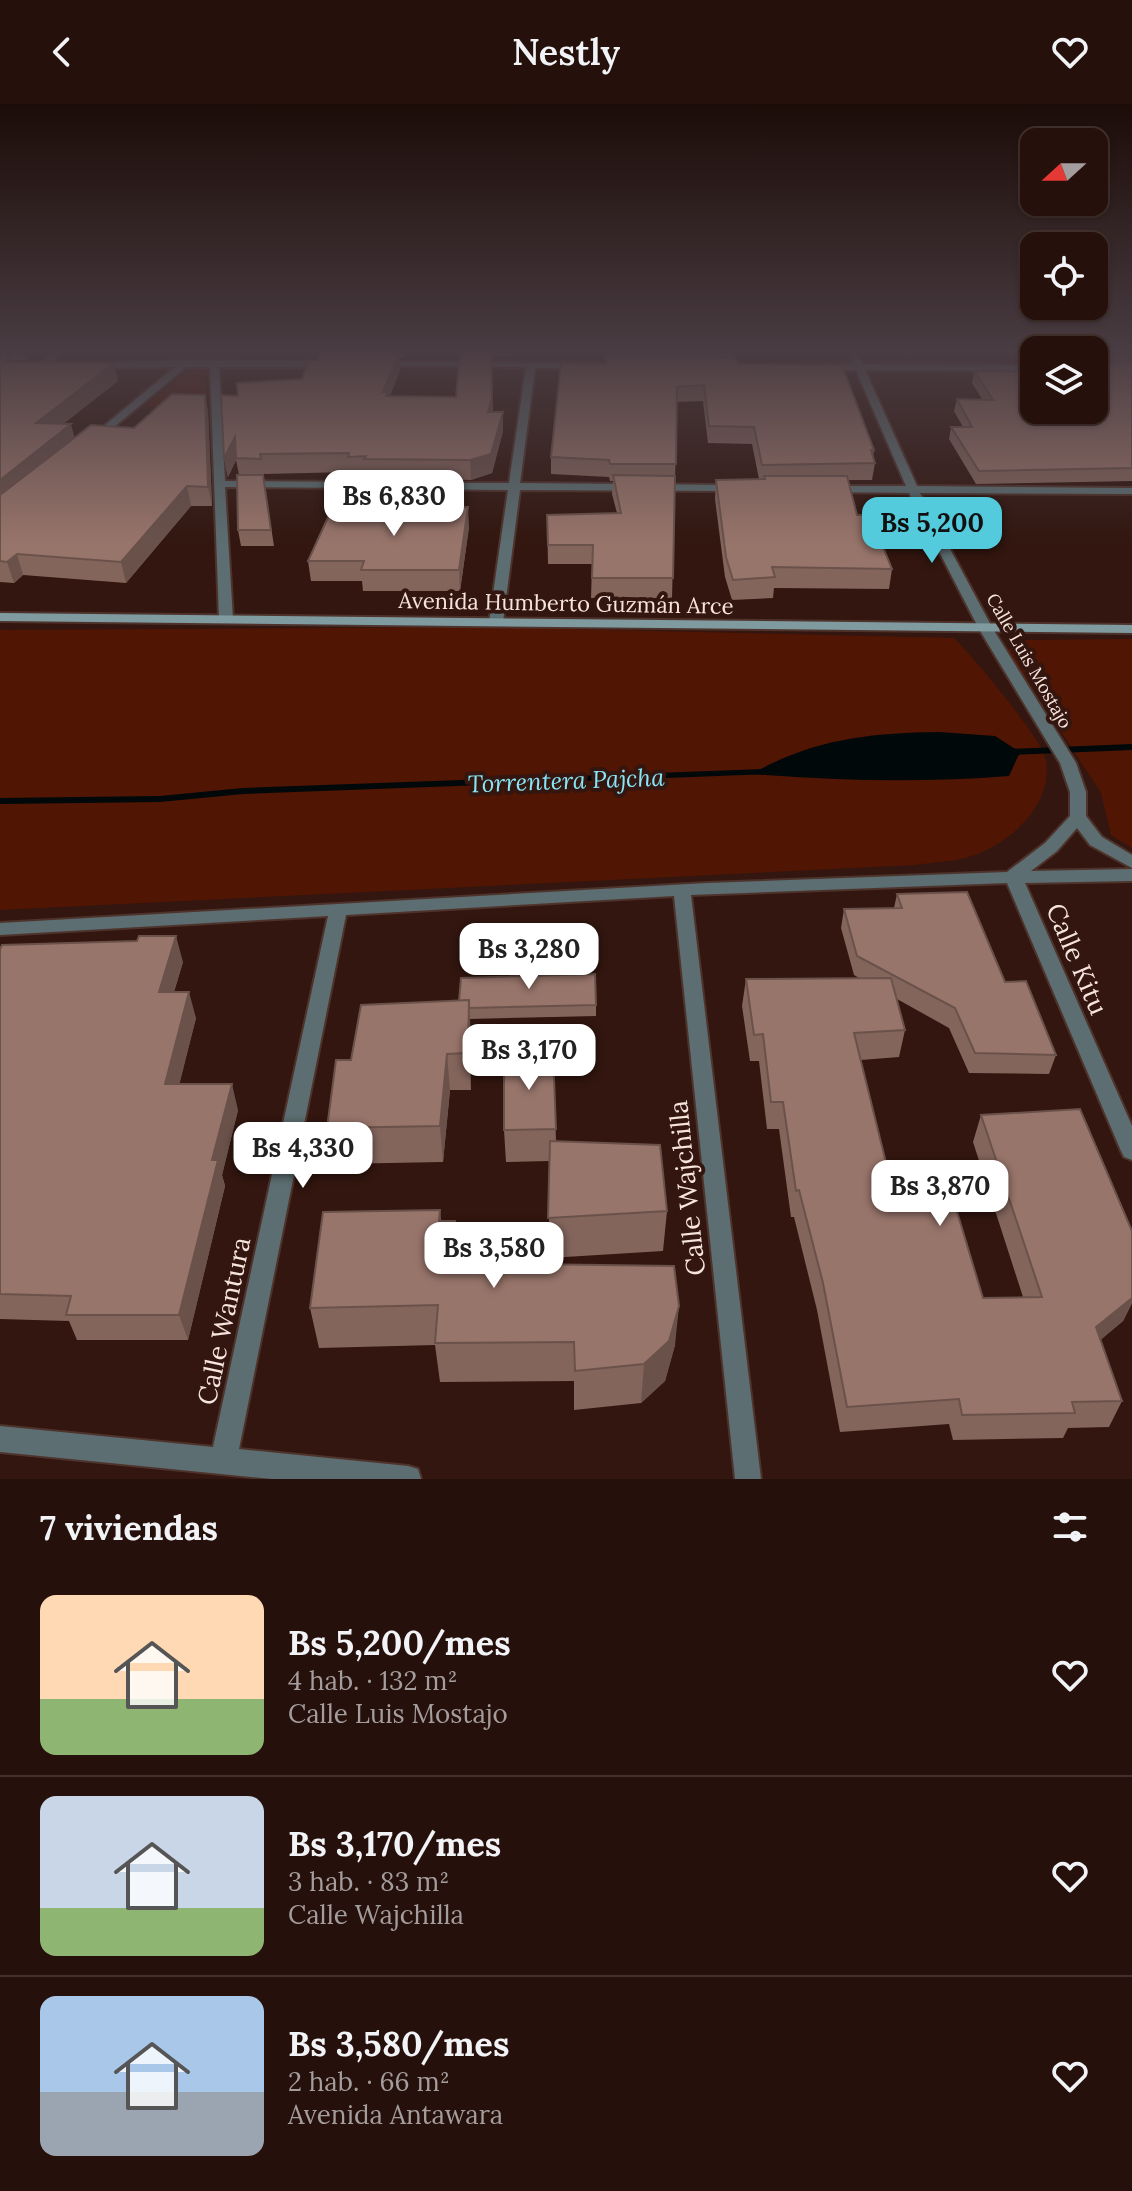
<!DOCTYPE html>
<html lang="es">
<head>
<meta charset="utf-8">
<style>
	:root { --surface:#26100b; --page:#321e19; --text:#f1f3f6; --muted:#a49d9d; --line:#42302c; --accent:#54cadd }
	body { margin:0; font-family:Lora,serif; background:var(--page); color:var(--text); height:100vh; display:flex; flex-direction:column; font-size:30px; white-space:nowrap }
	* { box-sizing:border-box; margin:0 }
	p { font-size:26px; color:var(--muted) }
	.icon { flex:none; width:44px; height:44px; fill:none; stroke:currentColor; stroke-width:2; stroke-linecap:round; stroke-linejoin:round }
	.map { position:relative; height:1375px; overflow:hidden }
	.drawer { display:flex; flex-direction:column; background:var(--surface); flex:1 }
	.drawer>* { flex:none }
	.needle { width:52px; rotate:249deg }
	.fabs { position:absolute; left:1020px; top:24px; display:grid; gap:16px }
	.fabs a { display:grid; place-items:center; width:88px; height:88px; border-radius:16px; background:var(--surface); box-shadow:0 2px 6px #0004,0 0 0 2px var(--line); font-size:40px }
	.price { position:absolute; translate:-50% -68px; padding:0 18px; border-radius:16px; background:#fff; color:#222; font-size:26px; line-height:52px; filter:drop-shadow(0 2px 4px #0008) }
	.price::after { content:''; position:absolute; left:50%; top:48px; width:24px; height:18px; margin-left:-12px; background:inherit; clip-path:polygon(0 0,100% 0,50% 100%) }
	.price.active { background:var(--accent); color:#111 }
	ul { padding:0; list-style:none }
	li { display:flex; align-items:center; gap:24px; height:200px; padding:0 40px }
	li+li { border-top:2px solid var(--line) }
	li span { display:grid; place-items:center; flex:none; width:224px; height:160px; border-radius:16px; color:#555 }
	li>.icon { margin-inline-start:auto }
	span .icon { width:96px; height:96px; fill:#fffc; stroke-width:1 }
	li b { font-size:34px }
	h2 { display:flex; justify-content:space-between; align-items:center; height:96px; padding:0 40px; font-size:34px }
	header { display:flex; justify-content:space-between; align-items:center; height:104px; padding:0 40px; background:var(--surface); font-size:36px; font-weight:600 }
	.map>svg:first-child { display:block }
	.green { fill:#511504 }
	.water { fill:#00080a }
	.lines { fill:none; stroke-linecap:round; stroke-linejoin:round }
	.stream { fill:#00080a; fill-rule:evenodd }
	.street-casing { stroke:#4e332c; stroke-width:4 }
	.secondary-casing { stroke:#4e332c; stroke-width:4 }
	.street { fill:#5c6e71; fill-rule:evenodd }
	.secondary { fill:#7f9ba0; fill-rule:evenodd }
	.wall { fill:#83655c }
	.shaded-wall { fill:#6a524b }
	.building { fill:#98756b; stroke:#6a524b; stroke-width:2 }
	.labels { text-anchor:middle; stroke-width:8; stroke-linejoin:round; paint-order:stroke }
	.far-street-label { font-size:18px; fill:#f8e4de; stroke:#32160f }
	.street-label { font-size:22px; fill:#f8e4de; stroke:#32160f }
	.water-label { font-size:24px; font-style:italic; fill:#88e6f6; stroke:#32160f }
	.near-street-label { font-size:26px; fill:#f8e4de; stroke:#32160f }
</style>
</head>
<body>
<header><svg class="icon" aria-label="back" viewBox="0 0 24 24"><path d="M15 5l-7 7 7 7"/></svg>Nestly<svg class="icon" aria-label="heart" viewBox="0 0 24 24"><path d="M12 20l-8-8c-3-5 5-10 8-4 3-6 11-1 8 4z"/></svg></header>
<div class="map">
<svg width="1132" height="1375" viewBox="0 0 1132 1375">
	<rect width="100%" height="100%" fill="#32160f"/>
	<!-- green -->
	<g class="green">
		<path d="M189,265h17v42l-61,-5z"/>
		<path d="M480,523l474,11c17,16 90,103 92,122 7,44 -33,81 -71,95 -18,7 -41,7 -61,10l-914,45v-280z"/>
		<path d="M1132,535v209l-21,-13 -10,-42 -93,-143 8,-9 10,-1z"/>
	</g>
	<!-- water -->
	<path class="water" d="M939,628l56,4 25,16 -11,24c-86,7 -172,5 -257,-2 60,-35 118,-41 187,-42z"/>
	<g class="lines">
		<!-- stream -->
		<g class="stream">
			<path d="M1132,640v6l-125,5 -5,-3 5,-3z"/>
			<path d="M767,665l4,1 1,2 -1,2 -528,20 -83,8 -160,2v-6l160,-2 83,-8z"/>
		</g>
		<defs>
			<g id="street">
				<path d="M52,249h10l-14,14h-6v-4z"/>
				<path d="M849,249h8l6,11 171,1v6l-169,-1 52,116 215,2v6l-212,-1 73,136 83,134 10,29v24l16,21 30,18v13l-42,-23 -13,-17 -20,23 -26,20 101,-2v12l-107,2 107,243v34l-8,-3 -3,-6 -114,-268 -316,12 70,584h-26l-61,-583 -328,19 -107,534 169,17 10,3 3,10h-149l-272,-27v-26l213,21 115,-531 -328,19v-12l707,-40 300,-11 38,-29 25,-27v-24l-10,-29 -81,-134 -70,-136 -79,-1 -6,-3 6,-3h76l-50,-116h-34l-5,-3 5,-3h31z"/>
				<path d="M186,256l140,1 5,3 -5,3h-107l6,114 149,1 6,3 -6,3 -149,-1 8,132 -7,4 -7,-4 -9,-252h-24l-90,75 -9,-2 88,-73 -81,1 -3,-1v-4z"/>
				<path d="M378,257l207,2v4l-3,1h-47l-15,115 214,2 6,3 -6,3 -214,-1 -17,132 -7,4 -5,-1 -2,-3 19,-132 -98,-1 -6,-3 6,-3h99l17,-116 -151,-1 -2,-2z"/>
			</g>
			<path id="secondary" d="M0,509l1132,12v8l-1132,-12z"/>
		</defs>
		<!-- street casing -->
		<use href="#street" class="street-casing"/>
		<!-- secondary casing -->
		<use href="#secondary" class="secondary-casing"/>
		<!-- street -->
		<use href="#street" class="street"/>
		<!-- secondary -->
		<use href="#secondary" class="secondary"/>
	</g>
	<!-- wall -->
	<g class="wall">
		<path d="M0,249h32l-6,7h-14v2l106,19 -55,43 12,14 59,-10 71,-33 3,18 4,93h-21l-65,77 -103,-8 -9,8 -14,-1z"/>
		<path d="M320,249h87l-2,5h-6l1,12 -10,26 66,1 4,-44h54l-1,2 -21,1 1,56h10v19l-11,42 -21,7 -42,-1 1,13 -47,14 86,21 -9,64h-97l-1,-10h-51l-3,-20 34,-48 8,-7 9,-30h-9v-4l-87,2 11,72h-33l-3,-16 1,-55 -3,-15 -8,17 -4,-19 14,-62 64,-17z"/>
		<path d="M604,249h128v4l6,7 136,86 -1,7 2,6 -3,17h-24l9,35 35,54 -3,20 -115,-1 -1,10 -41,2 -7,-23 -10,-78 1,-19 43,-1 -7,-35 -44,-1 -5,-42 -26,1 -5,196h-81l1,-34h-44l-1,-49 70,-2 -5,-19 1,-13h-3l-1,-4 -58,-3v-17l55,-93z"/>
		<path d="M876,249h42l-1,2 -41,-1z"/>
		<path d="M1094,249h38v128l-156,3 -27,-45 2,-12h12l-9,-16 3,-12h25l-10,-16 2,-12 60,39z"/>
		<path d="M897,790l108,88 51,73 -7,19 -80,-1 -20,-45 -52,-29 8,31 -6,27 -38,3 31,127 91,111 40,-1 -50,-155 8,-27 151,116v72l-9,18 -23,19 22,61 -13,26 -41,1 -5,10 -110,2 -4,-16 -109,8 -23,-122 -23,-93h-3l-12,-88h-12l-8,-68h-9l-8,-55 4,-27 113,-1 -5,-3 -13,-47 3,-19 50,-1z"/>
		<path d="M0,845l183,13 -9,30 22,26 -17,66 59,26 -16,65 3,11 -37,154h-111l-8,-19 -69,-2z"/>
		<path d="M361,901h235v11l-126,3 1,71h-21l-7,72 -109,2 -7,-36 24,-68z"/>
		<path d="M553,949l3,88 111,70 -4,40 -114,7v-97l-43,1 -2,-32z"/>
		<path d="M440,1106l1,11 18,42 216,82 -10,36 -24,22 -67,7v-29l-134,1 -5,-37 -116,3 -9,-40z"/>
	</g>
	<!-- shaded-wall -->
	<g class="shaded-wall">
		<path d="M24,249h8l-6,7z"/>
		<path d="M399,249l1,17 -12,31 -5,-9z"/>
		<path d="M491,249l2,63 -5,-4z"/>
		<path d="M10,251l5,17 -12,-10z"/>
		<path d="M114,259l4,18 -77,60 -5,-18z"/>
		<path d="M205,291l3,18 4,93 -4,-19z"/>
		<path d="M503,308v19l-11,42 -21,7 -1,-20z"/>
		<path d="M71,320l5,19 -76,61v-24z"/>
		<path d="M235,333l1,23 -8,17 -4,-19z"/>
		<path d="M428,371l2,17 -79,24 -2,-17z"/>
		<path d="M187,382l4,20 -65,77 -5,-21z"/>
		<path d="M468,403l1,20 -9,64 -1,-21z"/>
		<path d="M17,450l6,21 -9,8 -7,-21z"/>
		<path d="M176,832l7,26 -17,56 -7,-26z"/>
		<path d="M189,888l7,26 -23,92 -8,-26z"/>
		<path d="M469,896l2,37v53l-3,-37z"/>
		<path d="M447,950l3,36 -7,72 -3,-36z"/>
		<path d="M232,980l6,26 -16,65 3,11 -37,154 -9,-25 33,-155z"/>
		<path d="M455,1117l4,41 1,41 -4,-40z"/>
		<path d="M1132,1194v5l-9,18 -39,33 12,-27z"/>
		<path d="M679,1202l-4,39 -10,36 -24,22 3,-39z"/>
	</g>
	<!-- building -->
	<g class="building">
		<path d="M320,249h79l-16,39h5l-2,4 70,1 4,-44h31l1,45 -4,14h15l-12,42 -21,6 -106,-1 2,-3 -18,1 1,-4 -89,1 1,5 -25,-1 -1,-21 -11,21 -3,-63 17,1 -1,-13 65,-4 7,-19h8z"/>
		<path d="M0,250l10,1 -7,7 111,1 -78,60 35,1 -71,56z"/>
		<path d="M1094,251l1,7 37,1v105l-153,3 -28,-44h21l-15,-28 36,1 -19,-29 60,1v38h60z"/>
		<path d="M606,252l130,1 2,7 104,1 32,85h-3l4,13 -113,2 -8,-38 -45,-1 -5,-41 -27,2 -1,77h-66l-1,-4 -58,-3 10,-94 46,1z"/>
		<path d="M172,290l33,1 3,92 -21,-1 -66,76 -104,-8 -10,8 -7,-1v-66l91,-70 43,3z"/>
		<path d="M237,371h26l8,55h-33z"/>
		<path d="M360,371h68l-79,24z"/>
		<path d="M613,371l62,1 -2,102h-81l1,-33h-45l-1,-30 74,-2z"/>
		<path d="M764,372h83l10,39h13l22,54 -120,-2 3,10 -42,3 -7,-23 -10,-77 49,-1z"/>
		<path d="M345,402l123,1 -9,63h-98l3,-9h-56l22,-48h12z"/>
		<path d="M967,788l38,90 21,-1 30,74 -81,-2 -20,-45 -98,-52 -13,-47 58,-1 -5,-14z"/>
		<path d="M139,832h37l-17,56h30l-24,92h67l-20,76h6l-39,155h-113l5,-19 -71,-2v-345l2,-4 135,-4z"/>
		<path d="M595,870l1,31 -127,3v-8l-10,1 2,-23z"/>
		<path d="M891,874l14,52 -51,3 38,154 57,-2 34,113 59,-1 -61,-182 99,-6 52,122v67l-36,29 26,74 -50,1 3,11 -113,2 -3,-16 -112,8 -24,-124 -24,-93 -3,1 -13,-89h-12l-8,-68 -9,1 -8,-56z"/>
		<path d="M469,896l-1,53 -21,1 -7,72 -113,2 9,-68h15l10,-55z"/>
		<path d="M553,949l3,76 -52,1v-75z"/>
		<path d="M550,1037l110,4 7,66 -119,7z"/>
		<path d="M440,1106l-1,11h16l1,42 218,3 5,40 -10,35 -25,23 -69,7 -1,-29 -139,1 3,-38 -128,3 13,-96z"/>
	</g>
	<!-- sky -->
	<linearGradient id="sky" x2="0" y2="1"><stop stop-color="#1c0c08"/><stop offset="0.56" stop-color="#493c42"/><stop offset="1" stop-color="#493c42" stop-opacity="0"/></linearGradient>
	<rect width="1132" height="441" fill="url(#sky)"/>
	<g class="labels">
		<!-- far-street labels -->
		<g class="far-street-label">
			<text transform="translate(1029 557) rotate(60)" y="6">Calle Luis Mostajo</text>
		</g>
		<!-- street labels -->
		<g class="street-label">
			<text transform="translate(566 499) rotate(1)" y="8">Avenida Humberto Guzmán Arce</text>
		</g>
		<!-- water labels -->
		<g class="water-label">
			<text transform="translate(566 677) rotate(-2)" y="8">Torrentera Pajcha</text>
		</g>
		<!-- near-street labels -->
		<g class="near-street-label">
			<text transform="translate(1077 855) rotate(67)" y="9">Calle Kitu</text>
			<text transform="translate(687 1084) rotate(-96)" y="9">Calle Wajchilla</text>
			<text transform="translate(224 1217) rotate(-78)" y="9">Calle Wantura</text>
		</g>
	</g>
</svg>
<div class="fabs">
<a><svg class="needle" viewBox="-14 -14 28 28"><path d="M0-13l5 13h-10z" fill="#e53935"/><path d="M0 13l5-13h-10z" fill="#a49d9d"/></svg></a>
<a><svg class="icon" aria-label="locate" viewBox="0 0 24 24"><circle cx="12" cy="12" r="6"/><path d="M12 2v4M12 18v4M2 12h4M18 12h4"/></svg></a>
<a><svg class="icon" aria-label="layers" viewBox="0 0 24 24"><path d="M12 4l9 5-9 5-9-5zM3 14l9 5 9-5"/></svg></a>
</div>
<b class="price" style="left:394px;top:434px">Bs 6,830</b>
<b class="price active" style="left:932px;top:461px">Bs 5,200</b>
<b class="price" style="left:529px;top:887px">Bs 3,280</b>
<b class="price" style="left:529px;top:988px">Bs 3,170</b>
<b class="price" style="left:303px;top:1086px">Bs 4,330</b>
<b class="price" style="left:940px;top:1124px">Bs 3,870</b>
<b class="price" style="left:494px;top:1186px">Bs 3,580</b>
</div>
<section class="drawer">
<h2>7 viviendas<svg class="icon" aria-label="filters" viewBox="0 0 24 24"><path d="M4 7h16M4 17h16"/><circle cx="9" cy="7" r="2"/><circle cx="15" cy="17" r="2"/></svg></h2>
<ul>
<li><span style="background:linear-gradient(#ffd9b3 65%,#8fb573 0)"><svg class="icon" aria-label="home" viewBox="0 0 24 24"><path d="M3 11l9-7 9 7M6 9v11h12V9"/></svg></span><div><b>Bs 5,200/mes</b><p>4 hab. · 132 m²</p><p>Calle Luis Mostajo</p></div><svg class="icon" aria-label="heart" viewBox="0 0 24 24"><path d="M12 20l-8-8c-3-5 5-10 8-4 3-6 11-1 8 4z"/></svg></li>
<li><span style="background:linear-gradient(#c9d6e8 70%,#8fb573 0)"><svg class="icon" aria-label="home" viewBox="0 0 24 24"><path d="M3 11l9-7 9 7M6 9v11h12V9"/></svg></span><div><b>Bs 3,170/mes</b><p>3 hab. · 83 m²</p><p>Calle Wajchilla</p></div><svg class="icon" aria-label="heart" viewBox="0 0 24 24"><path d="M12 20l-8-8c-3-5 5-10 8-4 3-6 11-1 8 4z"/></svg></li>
<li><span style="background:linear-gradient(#a9c7e8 60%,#9aa5b1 0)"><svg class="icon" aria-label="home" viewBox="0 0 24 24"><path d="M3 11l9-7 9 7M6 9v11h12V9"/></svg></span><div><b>Bs 3,580/mes</b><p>2 hab. · 66 m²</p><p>Avenida Antawara</p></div><svg class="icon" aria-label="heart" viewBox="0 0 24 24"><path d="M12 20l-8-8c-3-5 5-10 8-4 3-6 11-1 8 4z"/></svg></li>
</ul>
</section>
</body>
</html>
